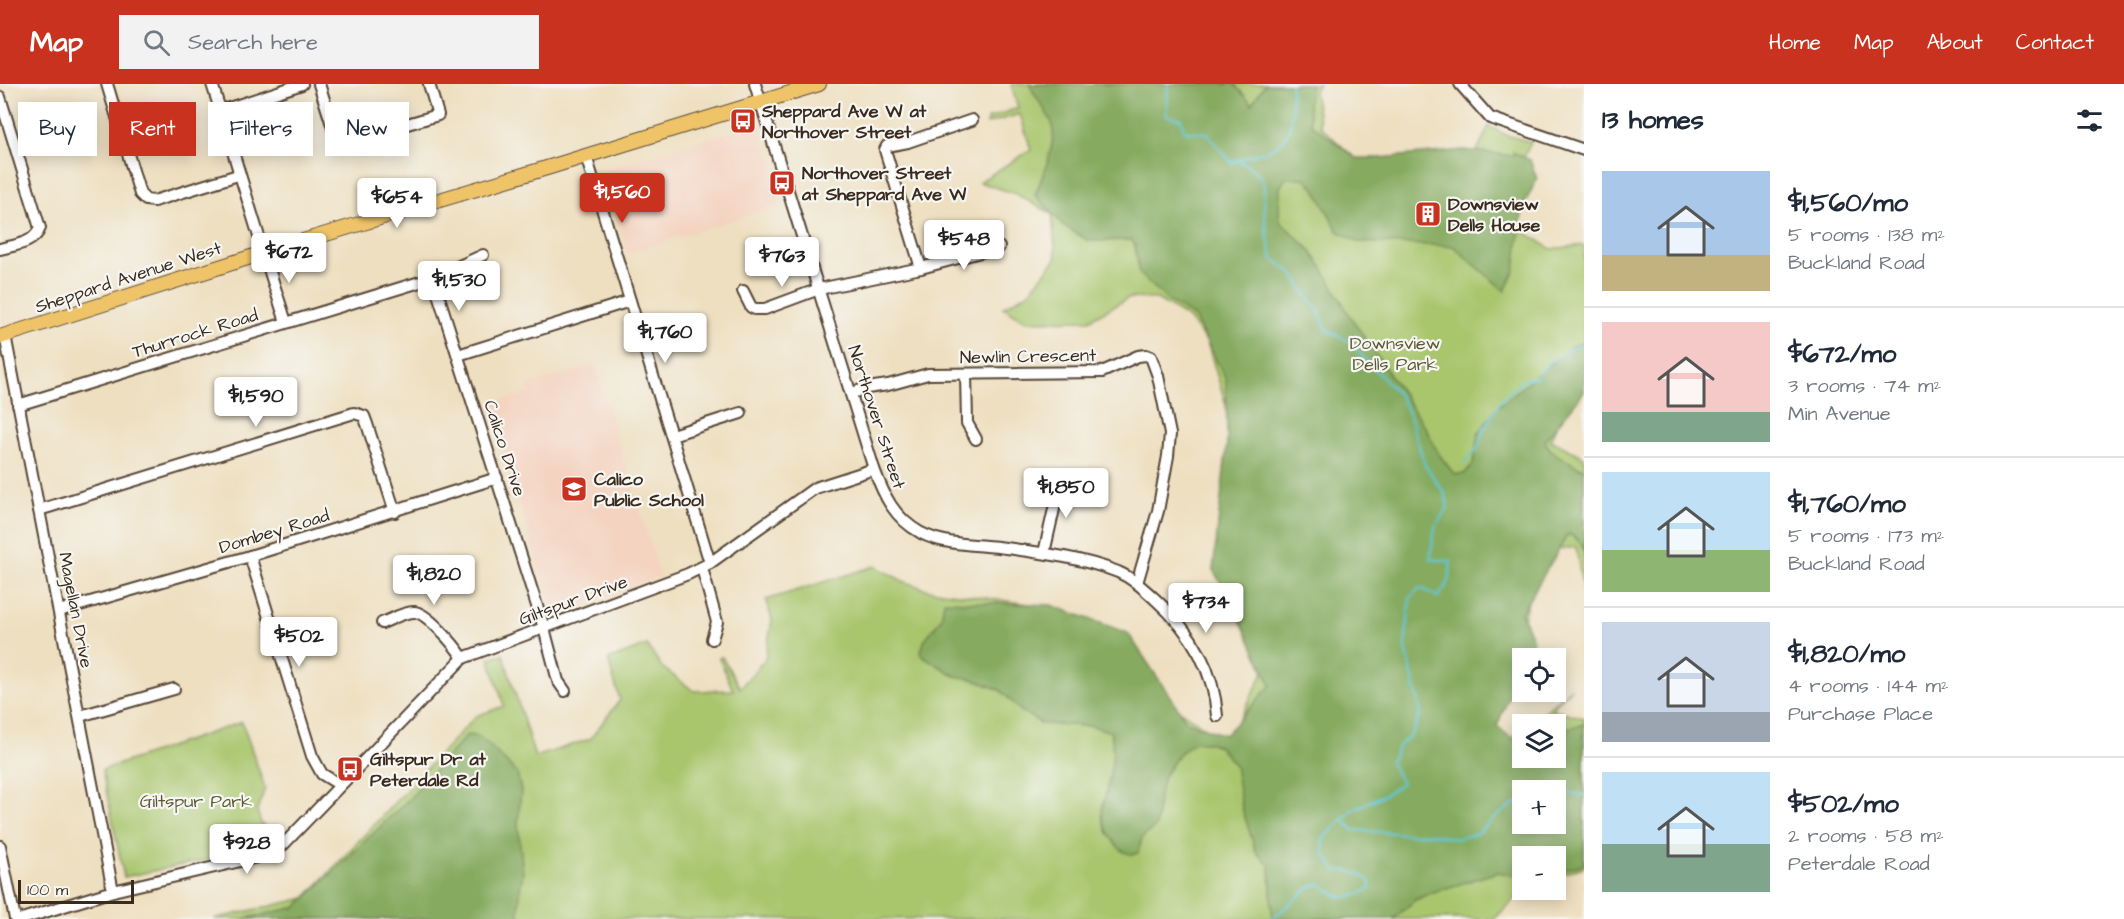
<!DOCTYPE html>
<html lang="en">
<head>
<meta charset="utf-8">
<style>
	:root { --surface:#fff; --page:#f2f2f3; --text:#1f2937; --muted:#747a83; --line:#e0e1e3; --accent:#c8321e }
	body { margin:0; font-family:"Architects Daughter",sans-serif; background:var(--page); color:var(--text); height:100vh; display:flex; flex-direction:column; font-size:22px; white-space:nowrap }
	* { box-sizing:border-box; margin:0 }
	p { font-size:20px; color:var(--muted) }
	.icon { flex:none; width:33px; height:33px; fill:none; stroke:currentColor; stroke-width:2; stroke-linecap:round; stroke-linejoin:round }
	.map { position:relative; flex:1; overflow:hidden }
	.sheet { display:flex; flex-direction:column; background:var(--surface); width:540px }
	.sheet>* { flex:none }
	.top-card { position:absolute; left:18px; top:18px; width:570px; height:54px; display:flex; gap:12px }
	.tools { position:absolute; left:1512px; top:564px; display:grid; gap:12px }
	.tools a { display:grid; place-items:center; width:54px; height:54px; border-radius:0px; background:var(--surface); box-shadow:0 3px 15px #0003; font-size:30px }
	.scale { position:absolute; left:18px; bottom:15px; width:116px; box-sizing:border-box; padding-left:6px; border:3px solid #3b2a1e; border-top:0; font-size:16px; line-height:21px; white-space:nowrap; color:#3b2a1e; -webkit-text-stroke:4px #f6f6f2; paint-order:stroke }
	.price { position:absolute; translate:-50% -51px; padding:0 14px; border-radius:6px; background:#fff; color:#222; font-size:20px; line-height:39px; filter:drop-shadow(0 2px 3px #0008) }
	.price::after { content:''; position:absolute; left:50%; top:36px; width:18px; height:14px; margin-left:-9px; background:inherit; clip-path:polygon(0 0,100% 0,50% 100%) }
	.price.on { background:var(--accent); color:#fff }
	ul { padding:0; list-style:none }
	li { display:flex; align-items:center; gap:18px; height:150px; padding:0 18px }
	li+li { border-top:2px solid var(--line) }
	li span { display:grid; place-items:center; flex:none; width:168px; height:120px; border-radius:0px; color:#555 }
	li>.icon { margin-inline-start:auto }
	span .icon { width:72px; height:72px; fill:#fffc; stroke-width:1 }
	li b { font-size:26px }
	h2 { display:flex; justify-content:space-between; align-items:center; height:72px; padding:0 18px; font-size:26px }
	.pill { padding:0 21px; border-radius:0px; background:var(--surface); box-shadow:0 3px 15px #0003; font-size:21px; line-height:54px }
	.pill.on { background:var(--accent); color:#fff }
	header { display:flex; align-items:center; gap:36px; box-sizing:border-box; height:84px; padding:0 30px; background:var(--accent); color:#fff }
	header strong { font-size:28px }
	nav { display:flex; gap:33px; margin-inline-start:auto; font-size:21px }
	.search { width:420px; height:54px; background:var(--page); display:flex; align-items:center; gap:15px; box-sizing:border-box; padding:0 21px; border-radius:0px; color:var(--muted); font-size:22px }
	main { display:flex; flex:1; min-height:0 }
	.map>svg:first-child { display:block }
	.built { fill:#f4d3c0 }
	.green { fill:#a9c66d; stroke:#727846; stroke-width:1.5; fill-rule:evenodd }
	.forest { fill:#86ab60; stroke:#606a3f; stroke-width:1.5; fill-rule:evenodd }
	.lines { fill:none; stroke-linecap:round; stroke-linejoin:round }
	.stream { stroke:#5ec9d7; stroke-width:2 }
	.minor-casing { stroke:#564536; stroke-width:14 }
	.major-casing { stroke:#564536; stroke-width:16 }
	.minor { stroke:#fff; stroke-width:10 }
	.major { stroke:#efc469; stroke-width:14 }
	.labels { text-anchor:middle; stroke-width:4.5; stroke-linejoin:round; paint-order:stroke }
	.poi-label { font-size:18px; font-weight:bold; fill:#3b2a1e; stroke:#f6f6f2; text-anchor:start }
	.street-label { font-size:18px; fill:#3b2a1e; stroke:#f6f6f2 }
	.park-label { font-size:18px; fill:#5c5936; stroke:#f6f6f2 }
</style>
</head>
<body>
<header>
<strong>Map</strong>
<div class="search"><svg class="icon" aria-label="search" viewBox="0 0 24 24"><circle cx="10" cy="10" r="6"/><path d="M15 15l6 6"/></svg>Search here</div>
<nav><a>Home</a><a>Map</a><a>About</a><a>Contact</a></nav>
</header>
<main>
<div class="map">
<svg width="1584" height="835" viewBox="0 0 1584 835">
	<rect width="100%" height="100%" fill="#f6f6f2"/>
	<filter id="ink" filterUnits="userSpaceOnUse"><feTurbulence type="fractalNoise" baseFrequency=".0167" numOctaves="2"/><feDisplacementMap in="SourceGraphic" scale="12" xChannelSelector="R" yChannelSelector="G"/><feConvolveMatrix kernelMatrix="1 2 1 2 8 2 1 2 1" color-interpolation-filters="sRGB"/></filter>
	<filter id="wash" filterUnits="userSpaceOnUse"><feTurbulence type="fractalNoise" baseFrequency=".008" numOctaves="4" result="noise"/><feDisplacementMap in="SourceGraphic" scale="24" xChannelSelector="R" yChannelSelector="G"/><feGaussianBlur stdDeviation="1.35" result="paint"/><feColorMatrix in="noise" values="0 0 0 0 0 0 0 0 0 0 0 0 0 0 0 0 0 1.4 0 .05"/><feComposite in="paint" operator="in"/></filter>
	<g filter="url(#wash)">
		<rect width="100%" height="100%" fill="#eedfc0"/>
		<!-- built -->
		<g class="built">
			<path d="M759,39l26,81 -158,49 -24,-83z"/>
			<path d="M595,280l65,212 -106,40 -65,-213 40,-10 -2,-7z"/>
		</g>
		<!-- green -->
		<g class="green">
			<path d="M1011,0h308l-5,7 6,35 35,32 110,19 24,-51 17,9 25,7 -30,65 15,19 35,23 33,-4v127l-34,68 34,17v143l-8,-53 -34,5 -49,173 14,14 15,-6v25h34v-34h-25l40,-36 -19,21 32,9v149l-28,9v-20h-34v34h3l-31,29h-1280l91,-21 171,-182 28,-10 -15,-48 14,-4 32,103 55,-18 30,-39 -12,-40 39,-15 15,22 32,24 39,-1 -14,-32 3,-1 18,31 25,-29 7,-39 -6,-20 109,-34 28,15 26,9 107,15 115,86 77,52 38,-76 -34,-242 -25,-83 -20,-25 -30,-18 -29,-1 -39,22 -63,1 -23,-14 25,-14 28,-34 -4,-45 -36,-20 -37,-12 52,-32 -11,-36 -33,10v-5l31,-11zM1522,706h34v34h-34z"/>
			<path d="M242,638l23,66 -8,23 4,12 16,18 -23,9 -130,27 -22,-107z"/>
		</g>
		<!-- forest -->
		<g class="forest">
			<path d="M1029,0h205l18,20 13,-20h46l-3,20 3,20 45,34h24l84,-8 49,6v-4l17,8 7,19 -14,28 -8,63 -10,21 -52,-45 -95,-4 -20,-11 -23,-42 -10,-11h-19l-6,9 -1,29 2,6 28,27 13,18 28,49 77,114 11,23 16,21h10l9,-10 5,-29 18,-27 76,-62 12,-3v49l-39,48c4,15 27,22 39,30v93c0,-16 -2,-23 -16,-29l-47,79 12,27 -8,18h-3v7l-25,61 19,16 6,-2v18h34v-27l28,-7v140l-28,8v-16h-34v21l-24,-5 -64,20 -19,8 -19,17 -5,2h-119l-2,-53 -14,-14 -14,-44 -7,-43 -17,-19 -10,-4h-14l-15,12 -15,22 -5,20 -3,30 -14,12 -4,15c-18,8 -36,-26 -36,-41 0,-6 3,-13 4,-19 5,-22 9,-38 5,-61l-19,-6 -50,-2 -21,-13 -21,-21 -28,-11 -17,-3 -35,-22 5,-15 16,-20 3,-18 107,4 77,28 59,89 38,13 46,-50 -44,-92 -14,-23 14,-127 -1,-64 -32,-62 -26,-16 -29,-28 -4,-27 -3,-6 -43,1 -25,-15 -29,-31c7,-17 24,-57 16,-74 -6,-13 -16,-24 -22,-37zM1522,706h34v34h-34z"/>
			<path d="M467,651l11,1 11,9 28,28 4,18 -3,33 5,50 -3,14 -1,26 2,5h-278l53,-12 112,-107z"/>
		</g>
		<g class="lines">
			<!-- stream -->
			<g class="stream">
				<path d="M1168,0l-2,31 15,4 3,11 5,2 18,1 25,30 5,-3c35,18 25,23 28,56 1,14 4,29 7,42l20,15 12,19 14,17 9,21 21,11 52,55 10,21 15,48 20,29 3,13 -13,20 -5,32 21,2 -2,21 -11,15 -15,-8h-5l-8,10 -5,46 16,68 -9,21 -13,12 -9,16 12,21 -16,11 -34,16 -29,29 1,15 12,16c15,1 24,2 35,12l-1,7c-25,12 -28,12 -50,-5l-10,3 -38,32"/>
				<path d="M1237,76c14,-5 37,-9 47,-21 10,-12 8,-40 7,-55"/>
				<path d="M1465,379l12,-14 7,-20 18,-30 22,-19 12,-3 14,-15 23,-15 11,-2"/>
				<path d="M1556,708l28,3"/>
				<path d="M1342,735l11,11 54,4h25l23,5 21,-5 26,-22 20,-12"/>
			</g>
		</g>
	</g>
	<g filter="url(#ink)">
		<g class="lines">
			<defs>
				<g id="minor">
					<path d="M107,0l33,110 6,6 8,1 84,-26"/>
					<path d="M212,0c25,79 48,159 74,238"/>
					<path d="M319,0l16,50 4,7 7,1 92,-27 -9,-31"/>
					<path d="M755,0l119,385c10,27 20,49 47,64 25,13 58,11 85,15 37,5 76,10 112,24 14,6 25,16 37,27 35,31 59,69 62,117"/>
					<path d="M1460,0l30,34 94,32"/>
					<path d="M0,13l40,131c-6,16 -26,17 -40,21"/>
					<path d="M220,27l82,-27"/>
					<path d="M586,72l124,407"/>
					<path d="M921,184l-36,-118 2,-4 21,-4 64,-22"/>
					<path d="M433,194l111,350 14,53 7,10"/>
					<path d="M743,207l8,16 4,2h10l54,-20 102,-21 78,-21"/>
					<path d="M5,251l108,556"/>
					<path d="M458,271l172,-54"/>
					<path d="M966,290l1,49 9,16"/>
					<path d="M852,309l15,-5 21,-3 40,-11 174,-2 36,-16 8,-1 5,2 7,19 12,58 -2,22 -10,55 -21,72"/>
					<path d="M18,321l415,-127 50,-23"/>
					<path d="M672,351l69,-22"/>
					<path d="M39,426l315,-97 10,3 3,8 28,88"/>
					<path d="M1044,469l17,-75"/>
					<path d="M250,472l62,200 10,18 18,11"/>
					<path d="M702,484l15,54 -5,17"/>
					<path d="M59,527l191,-55 247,-78"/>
					<path d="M382,539c10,-4 22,-11 32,-11 13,0 42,35 49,46"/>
					<path d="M80,632l94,-27"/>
					<path d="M0,762l15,73"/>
					<path d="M22,835l91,-28 157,-37 14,-10 179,-186 225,-84 22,-11 105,-75 59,-19"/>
				</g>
				<path id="major" d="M0,253l276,-88 274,-82 269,-83"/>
			</defs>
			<!-- minor casing -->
			<use href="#minor" class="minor-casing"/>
			<!-- major casing -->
			<use href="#major" class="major-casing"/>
			<!-- minor -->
			<use href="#minor" class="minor"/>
			<!-- major -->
			<use href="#major" class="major"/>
		</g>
	</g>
	<!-- icons -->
	<defs>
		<symbol id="bus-square" viewBox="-11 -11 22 22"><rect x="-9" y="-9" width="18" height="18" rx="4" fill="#c8321e" stroke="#f6f6f2"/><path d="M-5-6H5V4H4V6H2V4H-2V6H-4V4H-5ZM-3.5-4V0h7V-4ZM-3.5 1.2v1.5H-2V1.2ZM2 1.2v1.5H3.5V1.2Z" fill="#fff"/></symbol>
		<symbol id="building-square" viewBox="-11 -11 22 22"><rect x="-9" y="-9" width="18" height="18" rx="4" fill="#c8321e" stroke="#f6f6f2"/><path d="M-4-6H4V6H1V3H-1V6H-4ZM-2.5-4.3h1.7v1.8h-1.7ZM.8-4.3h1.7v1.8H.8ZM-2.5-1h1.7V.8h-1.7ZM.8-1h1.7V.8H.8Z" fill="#fff"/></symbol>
		<symbol id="school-square" viewBox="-11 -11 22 22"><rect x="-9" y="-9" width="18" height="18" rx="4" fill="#c8321e" stroke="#f6f6f2"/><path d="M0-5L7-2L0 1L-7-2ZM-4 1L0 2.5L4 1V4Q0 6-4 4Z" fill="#fff"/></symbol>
	</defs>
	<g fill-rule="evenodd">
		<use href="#bus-square" x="728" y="22" width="30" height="30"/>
		<use href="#bus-square" x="767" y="84" width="30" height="30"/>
		<use href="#building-square" x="1413" y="115" width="30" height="30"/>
		<use href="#school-square" x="559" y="390" width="30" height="30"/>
		<use href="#bus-square" x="335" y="670" width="30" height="30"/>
	</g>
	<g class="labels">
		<!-- poi labels -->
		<g class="poi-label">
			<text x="762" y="33">Sheppard Ave W at<tspan x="762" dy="21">Northover Street</tspan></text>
			<text x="802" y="95">Northover Street<tspan x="802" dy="21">at Sheppard Ave W</tspan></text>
			<text x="1448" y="126">Downsview<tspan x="1448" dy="21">Dells House</tspan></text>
			<text x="594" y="401">Calico<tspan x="594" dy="21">Public School</tspan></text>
			<text x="370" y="681">Giltspur Dr at<tspan x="370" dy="21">Peterdale Rd</tspan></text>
		</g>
		<!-- street labels -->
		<g class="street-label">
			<text transform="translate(128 193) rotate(-18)" y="6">Sheppard Avenue West</text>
			<text transform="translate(195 249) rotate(-17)" y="6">Thurrock Road</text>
			<text transform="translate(1028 272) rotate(-1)" y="6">Newlin Crescent</text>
			<text transform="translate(877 333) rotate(72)" y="6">Northover Street</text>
			<text transform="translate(505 364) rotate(72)" y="6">Calico Drive</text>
			<text transform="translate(274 447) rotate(-17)" y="6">Dombey Road</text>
			<text transform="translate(573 516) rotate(-20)" y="6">Giltspur Drive</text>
			<text transform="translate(76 526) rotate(79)" y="6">Magellan Drive</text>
		</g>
		<!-- park labels -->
		<g class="park-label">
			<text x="1395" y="265">Downsview<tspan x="1395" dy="21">Dells Park</tspan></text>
			<text x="196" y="723">Giltspur Park</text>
		</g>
	</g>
</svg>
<div class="tools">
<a><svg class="icon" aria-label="locate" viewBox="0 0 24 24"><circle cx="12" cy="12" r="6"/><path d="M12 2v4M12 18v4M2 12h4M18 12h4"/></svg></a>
<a><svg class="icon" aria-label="layers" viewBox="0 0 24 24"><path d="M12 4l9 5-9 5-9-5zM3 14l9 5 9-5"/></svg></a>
<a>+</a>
<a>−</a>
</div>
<div class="scale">100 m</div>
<b class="price on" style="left:622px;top:140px">$1,560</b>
<b class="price" style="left:397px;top:145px">$654</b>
<b class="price" style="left:964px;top:187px">$548</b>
<b class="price" style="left:289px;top:200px">$672</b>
<b class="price" style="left:782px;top:204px">$763</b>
<b class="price" style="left:459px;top:228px">$1,530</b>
<b class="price" style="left:665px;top:280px">$1,760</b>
<b class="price" style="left:256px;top:344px">$1,590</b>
<b class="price" style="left:1066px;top:435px">$1,850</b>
<b class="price" style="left:434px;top:522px">$1,820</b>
<b class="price" style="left:1206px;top:550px">$734</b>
<b class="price" style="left:299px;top:584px">$502</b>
<b class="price" style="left:247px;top:791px">$928</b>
<div class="top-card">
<a class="pill">Buy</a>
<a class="pill on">Rent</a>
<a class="pill">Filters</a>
<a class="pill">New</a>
</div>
</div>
<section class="sheet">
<h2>13 homes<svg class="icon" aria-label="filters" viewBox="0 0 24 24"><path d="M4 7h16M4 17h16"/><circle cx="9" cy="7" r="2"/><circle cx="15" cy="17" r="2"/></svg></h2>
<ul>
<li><span style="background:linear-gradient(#a9c7e8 70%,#c2b280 0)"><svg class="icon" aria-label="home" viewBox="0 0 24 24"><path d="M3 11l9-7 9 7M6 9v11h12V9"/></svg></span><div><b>$1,560/mo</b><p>5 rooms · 138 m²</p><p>Buckland Road</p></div></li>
<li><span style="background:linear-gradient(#f6c9c9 75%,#7fa58c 0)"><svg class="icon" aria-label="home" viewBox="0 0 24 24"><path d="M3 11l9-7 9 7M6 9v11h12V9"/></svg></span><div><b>$672/mo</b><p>3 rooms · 74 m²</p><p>Min Avenue</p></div></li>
<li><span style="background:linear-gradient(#bfe0f5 65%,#8fb573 0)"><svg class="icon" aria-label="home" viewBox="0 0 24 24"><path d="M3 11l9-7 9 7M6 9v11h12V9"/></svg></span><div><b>$1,760/mo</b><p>5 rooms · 173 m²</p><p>Buckland Road</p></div></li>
<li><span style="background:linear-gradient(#c9d6e8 75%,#9aa5b1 0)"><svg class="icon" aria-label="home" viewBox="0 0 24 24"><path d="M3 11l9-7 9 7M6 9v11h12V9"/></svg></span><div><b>$1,820/mo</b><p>4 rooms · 144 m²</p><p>Purchase Place</p></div></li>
<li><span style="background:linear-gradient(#bfe0f5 60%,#7fa58c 0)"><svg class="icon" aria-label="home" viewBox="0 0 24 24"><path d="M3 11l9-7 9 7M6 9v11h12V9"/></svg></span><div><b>$502/mo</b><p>2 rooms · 58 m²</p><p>Peterdale Road</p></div></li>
</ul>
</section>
</main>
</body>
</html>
